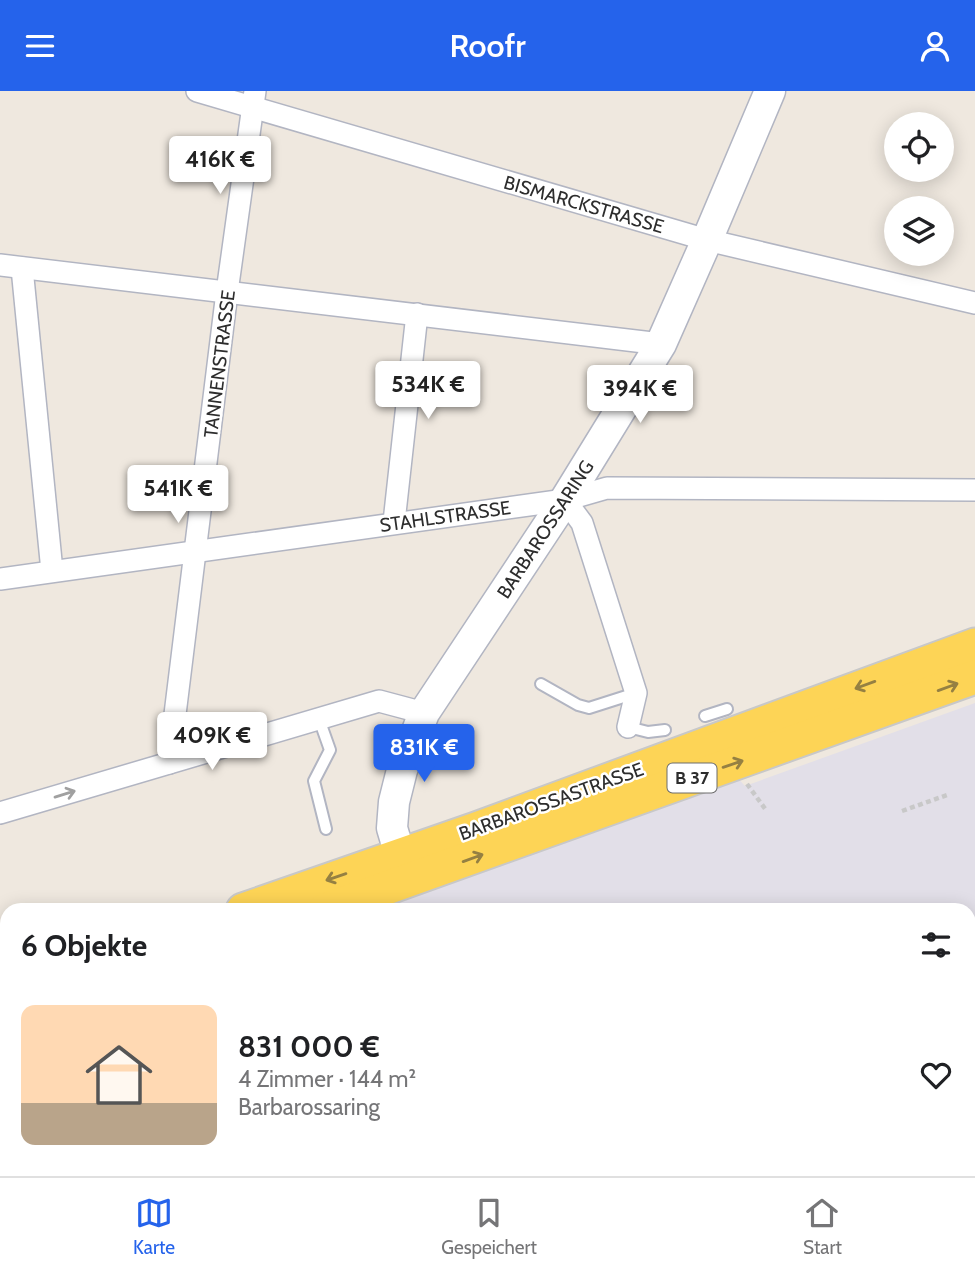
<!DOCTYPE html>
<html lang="de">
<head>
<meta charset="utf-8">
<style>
	:root { --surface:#fff; --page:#f2f2f2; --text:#202124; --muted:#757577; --line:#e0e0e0; --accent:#2563eb }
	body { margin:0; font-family:Cabin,sans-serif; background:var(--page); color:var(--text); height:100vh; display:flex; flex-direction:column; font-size:26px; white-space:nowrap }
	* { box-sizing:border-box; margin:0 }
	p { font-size:23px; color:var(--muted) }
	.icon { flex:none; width:38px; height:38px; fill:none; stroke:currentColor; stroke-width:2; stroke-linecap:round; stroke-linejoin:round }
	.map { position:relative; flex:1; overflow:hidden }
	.drawer { position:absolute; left:0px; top:812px; width:976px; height:273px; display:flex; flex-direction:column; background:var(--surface); border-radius:21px 21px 0 0; box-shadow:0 4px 18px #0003 }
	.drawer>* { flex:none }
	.buttons { position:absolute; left:884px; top:21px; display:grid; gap:14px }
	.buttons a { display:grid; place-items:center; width:70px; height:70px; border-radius:50%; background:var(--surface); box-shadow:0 4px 18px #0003; font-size:35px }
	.price { position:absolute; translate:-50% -60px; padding:0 16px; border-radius:7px; background:#fff; color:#222; font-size:23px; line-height:46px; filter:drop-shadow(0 2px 4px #0008) }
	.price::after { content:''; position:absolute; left:50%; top:42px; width:21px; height:16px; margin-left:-10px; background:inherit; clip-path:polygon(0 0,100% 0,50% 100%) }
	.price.selected { background:var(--accent); color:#fff }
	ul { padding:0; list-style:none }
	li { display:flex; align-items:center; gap:21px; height:175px; padding:0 21px }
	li+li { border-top:2px solid var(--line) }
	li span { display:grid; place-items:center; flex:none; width:196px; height:140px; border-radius:14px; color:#555 }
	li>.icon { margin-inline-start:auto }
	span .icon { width:84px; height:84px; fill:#fffc; stroke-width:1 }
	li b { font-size:30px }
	h2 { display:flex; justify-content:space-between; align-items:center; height:84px; padding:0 21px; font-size:30px }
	header { display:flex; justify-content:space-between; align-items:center; height:91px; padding:0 21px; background:var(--accent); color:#fff; font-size:32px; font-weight:600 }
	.menu { display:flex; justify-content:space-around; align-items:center; height:98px; border-top:2px solid var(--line); background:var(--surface); font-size:19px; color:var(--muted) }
	.menu a { display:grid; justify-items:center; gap:4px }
	.menu .selected { color:var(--accent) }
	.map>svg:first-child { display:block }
	.industrial { fill:#e2dfe8 }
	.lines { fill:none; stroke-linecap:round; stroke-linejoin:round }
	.lane-casing { stroke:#b2b5c2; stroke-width:14 }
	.street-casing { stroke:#b2b5c2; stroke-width:24 }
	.secondary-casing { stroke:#b2b5c2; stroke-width:33 }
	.primary-casing { stroke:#c8c8c8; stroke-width:37 }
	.path { stroke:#c8c8c8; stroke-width:4.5; stroke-dasharray:5 3.5; stroke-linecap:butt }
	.lane { stroke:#fff; stroke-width:10 }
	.street { stroke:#fff; stroke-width:21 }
	.secondary { stroke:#fff; stroke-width:30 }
	.primary { stroke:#fdd456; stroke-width:33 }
	.rail { stroke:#a0a4b9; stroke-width:5 }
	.oneway { stroke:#958042 }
	.oneway2 { stroke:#a0a0a0 }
	.labels { text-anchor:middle; stroke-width:5; stroke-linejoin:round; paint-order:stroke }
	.shield { fill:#fff; stroke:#6c6c6c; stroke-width:2 }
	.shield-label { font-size:18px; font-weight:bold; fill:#2d2d2d }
	.street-label { font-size:19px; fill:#2d2d2d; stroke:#fff }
</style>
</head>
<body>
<header><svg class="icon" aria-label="menu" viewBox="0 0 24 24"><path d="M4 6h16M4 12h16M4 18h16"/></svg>Roofr<svg class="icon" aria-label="person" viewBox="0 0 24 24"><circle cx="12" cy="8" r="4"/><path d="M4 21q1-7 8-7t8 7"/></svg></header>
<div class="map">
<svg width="975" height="1085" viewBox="0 0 975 1085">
	<rect width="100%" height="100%" fill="#efe8df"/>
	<!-- industrial -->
	<g class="industrial">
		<path d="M975,612v392l-5,2v-187h-623l382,-141 16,17z"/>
		<path d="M7,948v130h802l-16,7h-793v-134z"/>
	</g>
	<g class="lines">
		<defs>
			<g id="lane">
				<path d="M541,593l37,21 11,3 47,-15"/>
				<path d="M705,625l22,-7"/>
				<path d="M319,628l11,31 -16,31 12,48"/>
				<path d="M628,636l20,5 17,-2"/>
			</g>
			<g id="street">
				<path d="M197,0l510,149 268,63"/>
				<path d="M0,174l661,79"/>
				<path d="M22,177l30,303"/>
				<path d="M565,409l17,23 54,170 -8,34"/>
				<path d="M394,431l23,-208"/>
				<path d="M0,488l565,-79 42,-12 368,2"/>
				<path d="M169,672l58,-471 28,-201"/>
				<path d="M0,722l379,-112 45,12"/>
			</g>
			<path id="secondary" d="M400,764l-8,-27 2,-26 8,-32 22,-57 141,-213 96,-156 46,-104 63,-149"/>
			<g id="primary">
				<path d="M243,819l233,-81 499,-184"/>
				<path d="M325,819l650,-233"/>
				<path d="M0,905l7,-3"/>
				<path d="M0,937l7,-3"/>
			</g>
		</defs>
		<!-- lane casing -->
		<use href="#lane" class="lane-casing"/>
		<!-- street casing -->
		<use href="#street" class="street-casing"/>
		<!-- secondary casing -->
		<use href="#secondary" class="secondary-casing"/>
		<!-- primary casing -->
		<use href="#primary" class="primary-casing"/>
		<!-- path -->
		<g class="path">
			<path d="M747,693l19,26"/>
			<path d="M902,720l45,-16"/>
		</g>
		<!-- lane -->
		<use href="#lane" class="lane"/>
		<!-- street -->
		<use href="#street" class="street"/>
		<!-- secondary -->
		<use href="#secondary" class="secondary"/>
		<!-- primary -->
		<use href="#primary" class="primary"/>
		<!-- rail -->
		<g class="rail">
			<path d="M970,1026l5,-2"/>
			<path d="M970,1049l5,-2"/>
			<path d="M785,1085l20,-7"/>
			<path d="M825,1085l17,-7"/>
			<path d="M896,1085l14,-7"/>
		</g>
	</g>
	<!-- one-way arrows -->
	<defs><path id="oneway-shaft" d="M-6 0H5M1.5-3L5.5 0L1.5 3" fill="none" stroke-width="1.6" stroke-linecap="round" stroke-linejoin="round" transform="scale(1.75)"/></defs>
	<g class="oneway">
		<use href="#oneway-shaft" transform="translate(865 594) rotate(160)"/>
		<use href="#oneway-shaft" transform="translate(948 596) rotate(-20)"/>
		<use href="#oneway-shaft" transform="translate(733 673) rotate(-19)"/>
		<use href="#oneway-shaft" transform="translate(473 767) rotate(-20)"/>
		<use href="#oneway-shaft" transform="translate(336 786) rotate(161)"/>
	</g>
	<use class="oneway2" href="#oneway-shaft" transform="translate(65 703) rotate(-17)"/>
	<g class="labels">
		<!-- shield labels -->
		<rect class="shield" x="667.5" y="672.5" width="49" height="29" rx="5"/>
		<g class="shield-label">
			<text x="692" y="693">B 37</text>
		</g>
		<!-- street labels -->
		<g class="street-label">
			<text transform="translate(584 113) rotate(16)" y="7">BISMARCKSTRASSE</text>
			<text transform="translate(219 273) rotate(-83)" y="7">TANNENSTRASSE</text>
			<text transform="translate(445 425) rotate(-8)" y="7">STAHLSTRASSE</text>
			<text transform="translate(545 438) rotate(-57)" y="7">BARBAROSSARING</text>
			<text transform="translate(551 710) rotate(-20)" y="7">BARBAROSSASTRASSE</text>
		</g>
	</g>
</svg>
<div class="buttons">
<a><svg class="icon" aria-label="locate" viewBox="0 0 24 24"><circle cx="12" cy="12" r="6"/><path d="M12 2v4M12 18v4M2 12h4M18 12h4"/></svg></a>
<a><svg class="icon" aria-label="layers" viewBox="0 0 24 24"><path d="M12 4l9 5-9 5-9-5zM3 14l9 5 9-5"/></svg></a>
</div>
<b class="price" style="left:220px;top:105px">416K €</b>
<b class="price" style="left:428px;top:330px">534K €</b>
<b class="price" style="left:640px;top:334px">394K €</b>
<b class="price" style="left:178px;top:434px">541K €</b>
<b class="price" style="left:212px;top:681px">409K €</b>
<b class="price selected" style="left:424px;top:693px">831K €</b>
<section class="drawer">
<h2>6 Objekte<svg class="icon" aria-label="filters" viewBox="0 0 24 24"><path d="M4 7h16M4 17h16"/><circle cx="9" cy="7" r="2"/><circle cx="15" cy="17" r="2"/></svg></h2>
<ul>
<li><span style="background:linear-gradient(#ffd9b3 70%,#b9a48a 0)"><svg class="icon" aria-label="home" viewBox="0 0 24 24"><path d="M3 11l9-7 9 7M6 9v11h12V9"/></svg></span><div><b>831 000 €</b><p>4 Zimmer · 144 m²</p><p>Barbarossaring</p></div><svg class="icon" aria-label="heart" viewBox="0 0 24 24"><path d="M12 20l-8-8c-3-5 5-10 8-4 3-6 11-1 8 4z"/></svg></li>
</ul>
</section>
</div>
<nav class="menu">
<a class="selected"><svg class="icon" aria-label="map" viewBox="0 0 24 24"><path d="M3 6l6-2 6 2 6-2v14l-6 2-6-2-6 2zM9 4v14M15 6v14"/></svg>Karte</a>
<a><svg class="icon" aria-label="saved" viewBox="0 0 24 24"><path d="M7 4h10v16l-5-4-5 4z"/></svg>Gespeichert</a>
<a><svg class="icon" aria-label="home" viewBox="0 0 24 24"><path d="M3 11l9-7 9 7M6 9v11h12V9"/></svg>Start</a>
</nav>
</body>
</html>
